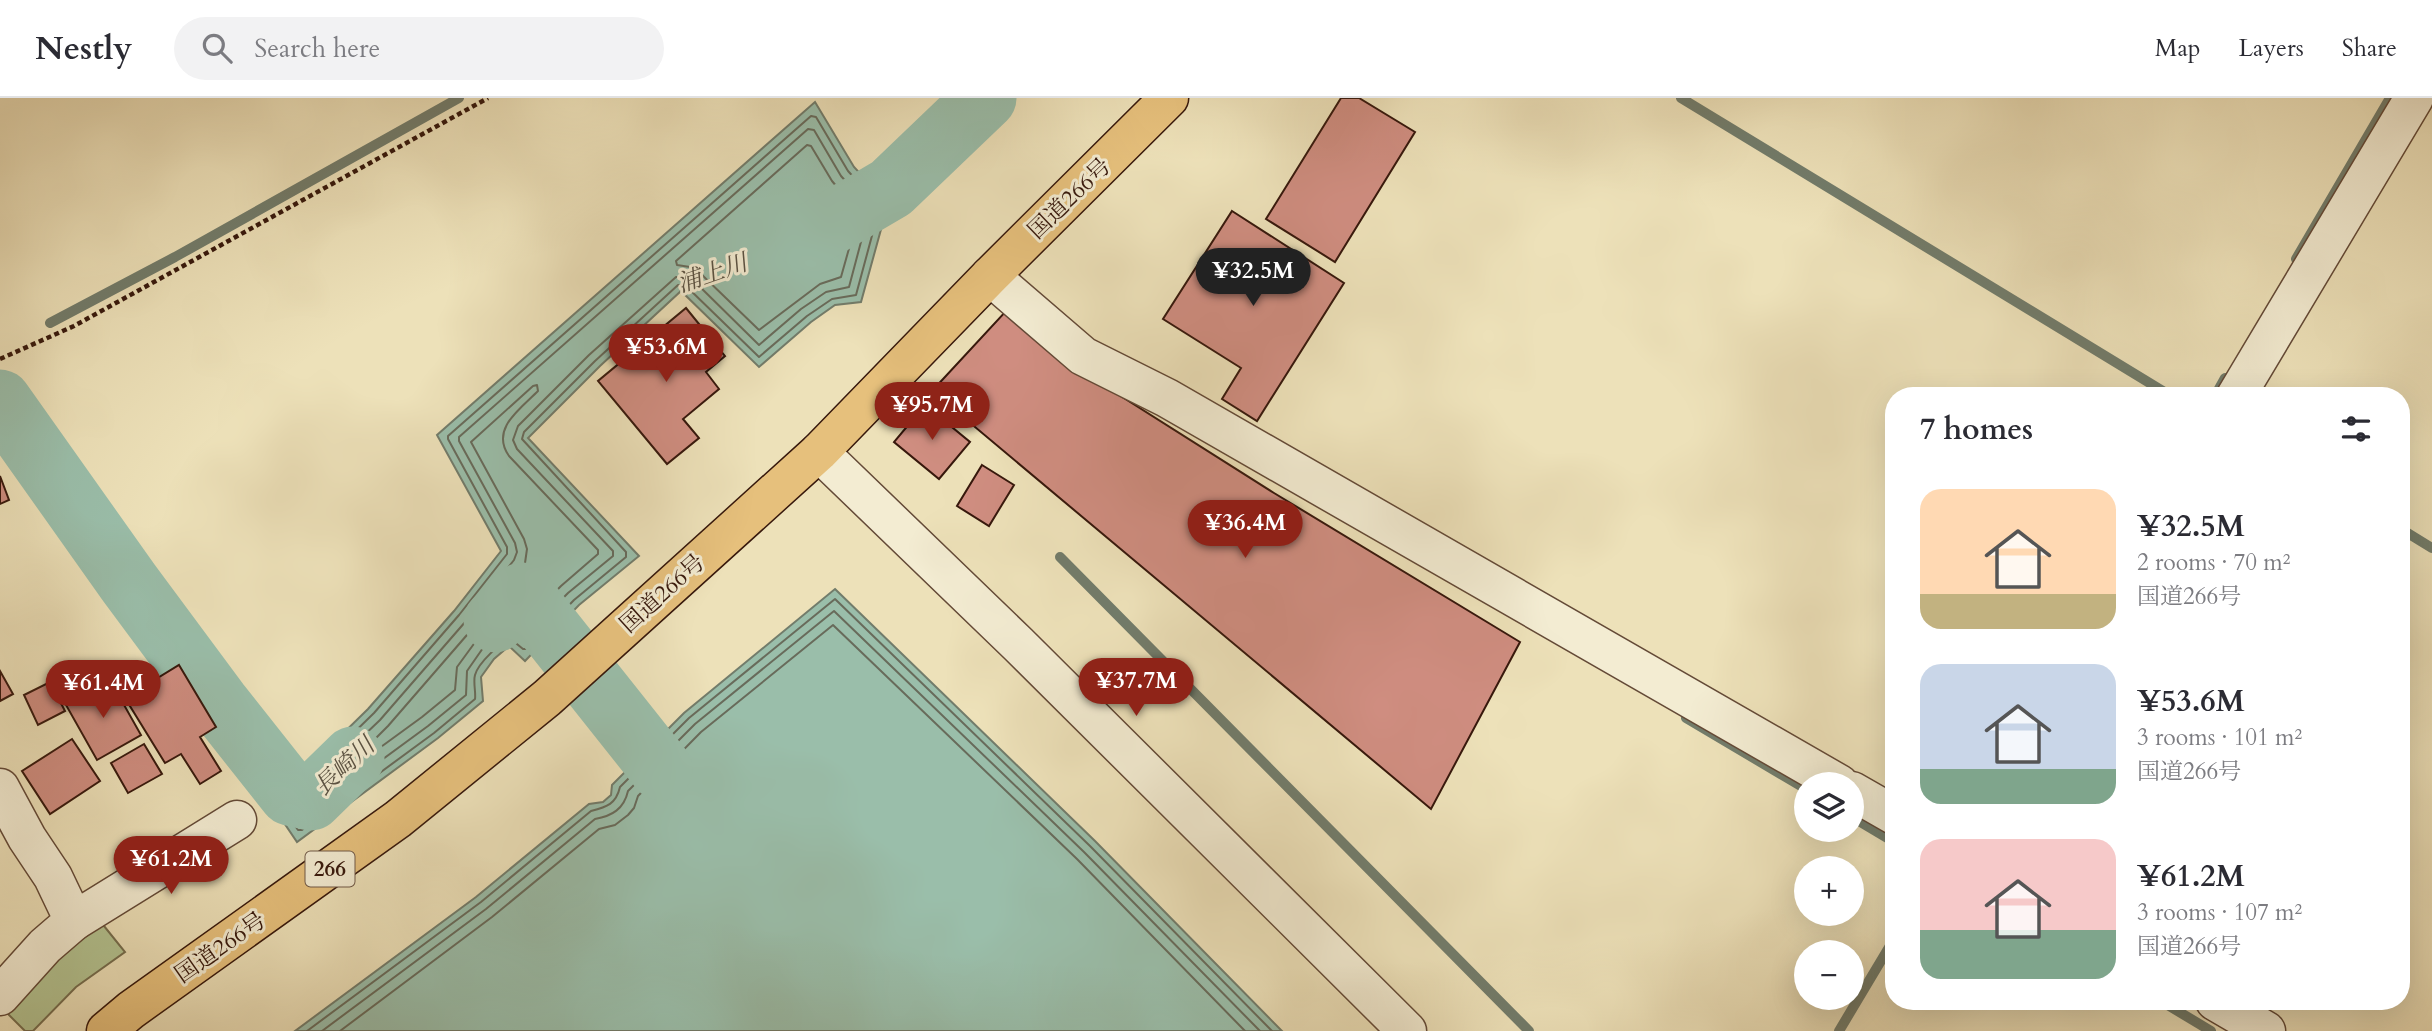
<!DOCTYPE html>
<html lang="en">
<head>
<meta charset="utf-8">
<style>
	:root { --surface:#fff; --page:#f2f2f3; --text:#2b2b33; --muted:#7c7c81; --line:#e1e1e2; --accent:#8f2418 }
	body { margin:0; font-family:Cardo,"Noto Serif JP",serif; background:var(--page); color:var(--text); height:100vh; display:flex; flex-direction:column; font-size:26px; white-space:nowrap }
	* { box-sizing:border-box; margin:0 }
	p { font-size:23px; color:var(--muted) }
	.icon { flex:none; width:38px; height:38px; fill:none; stroke:currentColor; stroke-width:2; stroke-linecap:round; stroke-linejoin:round }
	.map { position:relative; flex:1; overflow:hidden }
	.panel { position:absolute; left:1885px; top:289px; width:525px; height:623px; display:flex; flex-direction:column; background:var(--surface); border-radius:28px; box-shadow:0 7px 28px #0002 }
	.panel>* { flex:none }
	.controls { position:absolute; left:1794px; top:674px; display:grid; gap:14px }
	.controls a { display:grid; place-items:center; width:70px; height:70px; border-radius:50%; background:var(--surface); box-shadow:0 7px 28px #0002; font-size:35px }
	.price { position:absolute; translate:-50% -60px; padding:0 16px; border-radius:24px; background:var(--accent); color:#fff; font-size:23px; line-height:46px; filter:drop-shadow(0 2px 4px #0008) }
	.price::after { content:''; position:absolute; left:50%; top:42px; width:21px; height:16px; margin-left:-10px; background:inherit; clip-path:polygon(0 0,100% 0,50% 100%) }
	.price.on { background:#222; color:#fff }
	ul { padding:0; list-style:none }
	li { display:flex; align-items:center; gap:21px; height:175px; padding:0 35px }
	li span { display:grid; place-items:center; flex:none; width:196px; height:140px; border-radius:21px; color:#555 }
	li>.icon { margin-inline-start:auto }
	span .icon { width:84px; height:84px; fill:#fffc; stroke-width:1 }
	li b { font-size:30px }
	h2 { display:flex; justify-content:space-between; align-items:center; height:84px; padding:0 35px; font-size:30px }
	header { display:flex; align-items:center; gap:42px; box-sizing:border-box; height:98px; padding:0 35px; background:var(--surface); border-bottom:2px solid var(--line) }
	header strong { font-size:33px }
	nav { display:flex; gap:38px; margin-inline-start:auto; font-size:24px }
	.search { width:490px; height:63px; background:var(--page); display:flex; align-items:center; gap:18px; box-sizing:border-box; padding:0 24px; border-radius:38px; color:var(--muted); font-size:26px }
	.map>svg:first-child { display:block }
	.green { fill:#b4c492; stroke:#766e4f; stroke-width:2 }
	.water { fill:#9abeaa; stroke:#727c6b; stroke-width:2 }
	.lines { fill:none; stroke-linecap:round; stroke-linejoin:round }
	.shore { stroke:#686b5b; stroke-width:2 }
	.stream { stroke:#727c6b; stroke-width:10 }
	.river { stroke:#9abeaa; stroke-width:63 }
	.building { fill:#cf8d80; stroke:#37180c; stroke-width:2 }
	.minor-casing { stroke:#644a37; stroke-width:41 }
	.highway-casing { stroke:#37180c; stroke-width:41 }
	.path { stroke:#37180c; stroke-width:4.5; stroke-dasharray:5 3.5; stroke-linecap:butt }
	.minor { stroke:#f3ecd2; stroke-width:38 }
	.highway { stroke:#e6c07c; stroke-width:38 }
	.labels { text-anchor:middle; stroke-width:6; stroke-linejoin:round; paint-order:stroke }
	.shield { fill:#f3ecd2; stroke:#6f5847; stroke-width:2 }
	.shield-label { font-size:21px; font-weight:bold; fill:#37180c }
	.street-label { font-size:23px; fill:#37180c; stroke:#f3ecd2 }
	.water-label { font-size:24px; font-style:italic; fill:#5a5243; stroke:#f3ecd2 }
</style>
</head>
<body>
<header>
<strong>Nestly</strong>
<div class="search"><svg class="icon" aria-label="search" viewBox="0 0 24 24"><circle cx="10" cy="10" r="6"/><path d="M15 15l6 6"/></svg>Search here</div>
<nav><a>Map</a><a>Layers</a><a>Share</a></nav>
</header>
<div class="map">
<svg width="2432" height="933" viewBox="0 0 2432 933">
	<rect width="100%" height="100%" fill="#ede1b9"/>
	<filter id="stains"><feTurbulence type="fractalNoise" baseFrequency=".00286" numOctaves="4"/><feColorMatrix values="0 0 0 0 .2 0 0 0 0 .09 0 0 0 0 .02 0 0 0 .5 -.17"/></filter>
	<radialGradient id="worn" r=".72"><stop offset=".6" stop-color="#630" stop-opacity="0"/><stop offset="1" stop-color="#630" stop-opacity=".3"/></radialGradient>
	<!-- green -->
	<path class="green" d="M100,823l25,31 -49,35 -43,44h-8l-18,-18 40,-44z"/>
	<!-- water -->
	<g class="water">
		<path d="M815,4l39,65 34,37 -27,98 -26,3 -24,17 -52,45 -78,-76 -81,75 -72,72 111,118 -60,49 -54,56 -16,-15 -15,13 -13,18 2,24 -45,37 -141,104 -25,-37 17,-22 22,-9 13,-22 44,-43 86,-98 47,-60 -64,-116z"/>
		<path d="M835,491l260,252 187,190h-987l181,-134 113,-93 14,-2 8,-7 1,-10 72,-72z"/>
	</g>
	<g class="lines">
		<!-- shore -->
		<g class="shore">
			<path d="M811,18l5,1 32,54 32,35 -24,89 -24,4 -25,17 -48,41 -72,-70 -9,-2 -83,76 -71,71 -2,7 104,113v5l-52,43 -47,49h-4l-11,-9c-11,0 -34,24 -37,35 -2,7 1,17 0,24l-41,34 -132,97h-4l-17,-24 12,-17 24,-10 13,-23 44,-43 85,-98 48,-61v-7l-59,-108v-3z"/>
			<path d="M808,31l6,1 27,46 29,32 -21,79 -23,5 -25,17 -42,36 -66,-65 -8,-3h-9l-87,78 -71,71 -5,14 4,9 96,102v5l-45,37 -42,43 -13,-5h-8l-22,17 -16,23 -1,24 -38,31 -124,91h-4l-8,-11 7,-10 24,-11 14,-24 43,-41 86,-99 48,-61 3,-8 -2,-9 -56,-102v-4z"/>
			<path d="M807,47l4,1 21,35 27,32 -18,64 -21,7 -61,46 -59,-57 -10,-6 -13,-2 -1,-4z"/>
			<path d="M537,287l1,6c-18,18 -48,38 -29,65l89,94v4l-37,32 -36,37 -15,-3 -11,2 -23,19 -19,26 -2,23 -33,27 -59,43h-3l-1,-5 29,-29 85,-98 52,-65 2,-14 -3,-10 -53,-97 62,-56z"/>
			<path d="M307,933l174,-129 110,-91c16,-4 25,-7 29,-24l69,-69 146,-119 255,247 182,185"/>
			<path d="M322,933l164,-122 109,-90c17,-3 29,-10 33,-28l67,-67 139,-113 250,241 176,179"/>
			<path d="M340,933l152,-114 107,-88 16,-4 13,-10 6,-7 4,-12 63,-64 132,-107 244,234 168,172"/>
		</g>
		<!-- stream -->
		<g class="stream">
			<path d="M1681,0l490,298"/>
			<path d="M2296,161l94,-161"/>
			<path d="M50,225l125,-66 284,-159"/>
			<path d="M2215,298l10,-18"/>
			<path d="M2401,431l31,19"/>
			<path d="M1060,459l469,474"/>
			<path d="M1686,620l120,71"/>
			<path d="M1852,719l42,25"/>
			<path d="M2161,903l50,30"/>
			<path d="M1839,933l55,-92"/>
		</g>
		<!-- river -->
		<g class="river">
			<path d="M806,140l85,-50 94,-90"/>
			<path d="M0,303l129,182 89,120 72,91 21,5 42,-41"/>
			<path d="M495,523l27,-27 139,175"/>
		</g>
	</g>
	<!-- building -->
	<g class="building">
		<path d="M1341,0h18l56,34 -80,130 -69,-43z"/>
		<path d="M1232,113l112,72 -87,138 -35,-22 19,-31 -78,-49z"/>
		<path d="M686,210l39,48 -19,16 13,17 -36,30 16,19 -32,26 -69,-83z"/>
		<path d="M1006,213l80,63 188,119 246,149 -89,167 -499,-418z"/>
		<path d="M925,307l45,37 -31,37 -45,-37z"/>
		<path d="M982,367l32,20 -25,41 -32,-20z"/>
		<path d="M0,378l9,24 -9,4z"/>
		<path d="M179,567l37,62 -16,10 21,34 -21,13 -19,-30 -16,9 -40,-65z"/>
		<path d="M0,573l13,23 -13,7z"/>
		<path d="M110,582l31,55 -44,25 -31,-55z"/>
		<path d="M50,584l15,29 -27,14 -14,-30z"/>
		<path d="M72,641l28,42 -50,33 -28,-43z"/>
		<path d="M144,646l18,30 -34,19 -17,-30z"/>
	</g>
	<g class="lines">
		<defs>
			<g id="minor">
				<path d="M990,178l93,80 84,42 672,386"/>
				<path d="M2236,298l178,-298"/>
				<path d="M819,354l199,192 389,387"/>
				<path d="M0,690l27,50 26,39 21,44 -29,25 -45,50"/>
				<path d="M1852,693l42,24"/>
				<path d="M74,823l163,-101"/>
				<path d="M2215,903l51,30"/>
			</g>
			<path id="highway" d="M106,933l25,-21 267,-191 149,-121 272,-246 171,-176 179,-178"/>
		</defs>
		<!-- minor casing -->
		<use href="#minor" class="minor-casing"/>
		<!-- highway casing -->
		<use href="#highway" class="highway-casing"/>
		<!-- path -->
		<path class="path" d="M0,261l74,-33 414,-228"/>
		<!-- minor -->
		<use href="#minor" class="minor"/>
		<!-- highway -->
		<use href="#highway" class="highway"/>
	</g>
	<g class="labels">
		<!-- shield labels -->
		<rect class="shield" x="305.5" y="753.5" width="49" height="35" rx="5"/>
		<g class="shield-label">
			<text x="330" y="778">266</text>
		</g>
		<!-- street labels -->
		<g class="street-label">
			<text transform="translate(1069 100) rotate(-44)" y="8">国道266号</text>
			<text transform="translate(662 495) rotate(-42)" y="8">国道266号</text>
			<text transform="translate(220 849) rotate(-35)" y="8">国道266号</text>
		</g>
		<!-- water labels -->
		<g class="water-label">
			<text transform="translate(712 175) rotate(-19)" y="8">浦上川</text>
			<text transform="translate(344 668) rotate(-43)" y="8">長崎川</text>
		</g>
	</g>
	<rect width="100%" height="100%" filter="url(#stains)"/>
	<rect width="100%" height="100%" fill="url(#worn)"/>
</svg>
<div class="controls">
<a><svg class="icon" aria-label="layers" viewBox="0 0 24 24"><path d="M12 4l9 5-9 5-9-5zM3 14l9 5 9-5"/></svg></a>
<a>+</a>
<a>−</a>
</div>
<b class="price on" style="left:1253px;top:210px">¥32.5M</b>
<b class="price" style="left:666px;top:286px">¥53.6M</b>
<b class="price" style="left:932px;top:344px">¥95.7M</b>
<b class="price" style="left:1245px;top:462px">¥36.4M</b>
<b class="price" style="left:1136px;top:620px">¥37.7M</b>
<b class="price" style="left:103px;top:622px">¥61.4M</b>
<b class="price" style="left:171px;top:798px">¥61.2M</b>
<section class="panel">
<h2>7 homes<svg class="icon" aria-label="filters" viewBox="0 0 24 24"><path d="M4 7h16M4 17h16"/><circle cx="9" cy="7" r="2"/><circle cx="15" cy="17" r="2"/></svg></h2>
<ul>
<li><span style="background:linear-gradient(#ffd9b3 75%,#c2b280 0)"><svg class="icon" aria-label="home" viewBox="0 0 24 24"><path d="M3 11l9-7 9 7M6 9v11h12V9"/></svg></span><div><b>¥32.5M</b><p>2 rooms · 70 m²</p><p>国道266号</p></div></li>
<li><span style="background:linear-gradient(#c9d6e8 75%,#7fa58c 0)"><svg class="icon" aria-label="home" viewBox="0 0 24 24"><path d="M3 11l9-7 9 7M6 9v11h12V9"/></svg></span><div><b>¥53.6M</b><p>3 rooms · 101 m²</p><p>国道266号</p></div></li>
<li><span style="background:linear-gradient(#f6c9c9 65%,#7fa58c 0)"><svg class="icon" aria-label="home" viewBox="0 0 24 24"><path d="M3 11l9-7 9 7M6 9v11h12V9"/></svg></span><div><b>¥61.2M</b><p>3 rooms · 107 m²</p><p>国道266号</p></div></li>
</ul>
</section>
</div>
</body>
</html>
